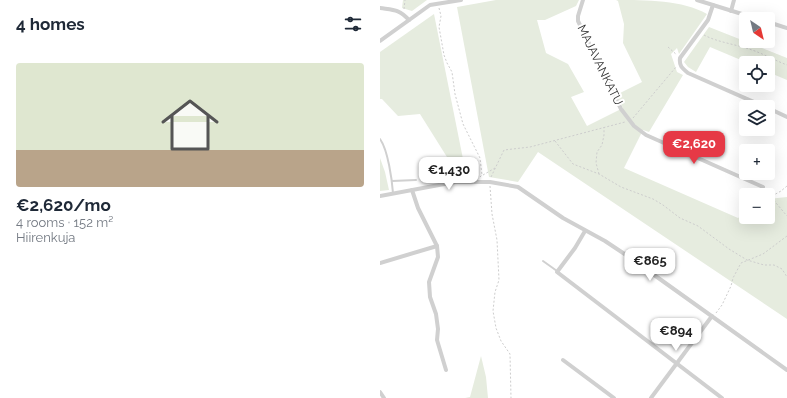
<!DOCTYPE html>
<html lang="en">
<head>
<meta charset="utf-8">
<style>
	:root { --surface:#fff; --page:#f6f6f7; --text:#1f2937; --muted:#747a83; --accent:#e63946 }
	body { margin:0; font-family:Raleway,sans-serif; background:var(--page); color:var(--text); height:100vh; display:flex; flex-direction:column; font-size:15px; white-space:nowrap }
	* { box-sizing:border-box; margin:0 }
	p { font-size:13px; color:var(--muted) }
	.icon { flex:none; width:22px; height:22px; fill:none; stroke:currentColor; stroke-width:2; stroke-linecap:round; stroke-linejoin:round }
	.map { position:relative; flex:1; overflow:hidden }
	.side { display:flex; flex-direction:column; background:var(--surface); width:380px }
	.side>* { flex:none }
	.needle { width:26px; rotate:145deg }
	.fabs { position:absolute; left:359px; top:12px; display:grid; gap:8px }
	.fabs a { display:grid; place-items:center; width:36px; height:36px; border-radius:4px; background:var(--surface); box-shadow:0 4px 16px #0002; font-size:20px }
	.price { position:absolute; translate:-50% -34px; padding:0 9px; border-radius:8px; background:#fff; color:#222; font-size:13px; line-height:26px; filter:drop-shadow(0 1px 2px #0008) }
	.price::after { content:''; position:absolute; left:50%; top:24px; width:12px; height:9px; margin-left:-6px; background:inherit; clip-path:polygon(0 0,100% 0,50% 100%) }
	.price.on { background:var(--accent); color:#fff }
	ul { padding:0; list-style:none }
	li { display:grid; align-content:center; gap:8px; height:212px; padding:0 16px }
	li span { display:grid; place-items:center; height:124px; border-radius:4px; color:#555 }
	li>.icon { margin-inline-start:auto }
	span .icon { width:72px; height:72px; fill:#fffc; stroke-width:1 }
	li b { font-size:17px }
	h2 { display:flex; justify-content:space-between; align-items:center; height:48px; padding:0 16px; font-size:17px }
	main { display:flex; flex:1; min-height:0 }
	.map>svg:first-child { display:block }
	.green { fill:#e6ecdf }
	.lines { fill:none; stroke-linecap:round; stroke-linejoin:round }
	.path { stroke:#cdcdcd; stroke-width:1; stroke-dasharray:2 2; stroke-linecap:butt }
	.service { stroke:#d0d0d0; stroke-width:2 }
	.minor { stroke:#d0d0d0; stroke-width:4 }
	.labels { text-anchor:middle; stroke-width:4; stroke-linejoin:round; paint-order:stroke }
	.street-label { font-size:12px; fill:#333; stroke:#fff }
</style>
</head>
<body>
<main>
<section class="side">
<h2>4 homes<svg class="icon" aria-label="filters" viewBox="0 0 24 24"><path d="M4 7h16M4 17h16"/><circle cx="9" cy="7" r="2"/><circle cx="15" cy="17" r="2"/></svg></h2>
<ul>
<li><span style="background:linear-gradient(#dfe7d0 70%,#b9a48a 0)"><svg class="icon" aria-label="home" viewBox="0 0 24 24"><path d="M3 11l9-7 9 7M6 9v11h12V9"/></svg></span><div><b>€2,620/mo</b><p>4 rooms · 152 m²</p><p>Hiirenkuja</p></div></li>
</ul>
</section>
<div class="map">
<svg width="407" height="398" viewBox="0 0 407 398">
	<rect width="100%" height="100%" fill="#fff"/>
	<!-- green -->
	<g class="green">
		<path d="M23,0h24l-15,11 -10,-3z"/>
		<path d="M116,0h83l-3,6 -31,14h-8l9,33 22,11 16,28 -13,5 16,29 36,-18 -7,-13 26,-13 -19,-39 1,-19 -6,-23 -2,-1c30,0 67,0 91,14l-28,40 -2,-6 -6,6 6,18 6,3 -34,57 -6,-2 -19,38 114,50 8,-6v5h22v-18l19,-2v122l-249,-167 -20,30 -29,-5 -32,-170z"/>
		<path d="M54,14l32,160 -9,-1 -37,-59 -22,2 -16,-17h-2v-47z"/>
		<path d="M329,27l78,31v22l-19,-8v-9h-20l-38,-16 -14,25 -8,-5 -4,-5z"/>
		<path d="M0,158l5,14 4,18 -9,1z"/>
		<path d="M101,356l5,21 2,21h-23l5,-1z"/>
	</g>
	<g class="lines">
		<!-- path -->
		<g class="path">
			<path d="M59,8l2,8 -2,11 5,28 3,8 5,9 3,22 8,30 17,34 2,17 -2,2"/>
			<path d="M24,9l1,-9"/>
			<path d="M324,35c13,7 30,9 45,14 13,4 25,11 38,16"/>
			<path d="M288,47l9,8"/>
			<path d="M253,118l43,-51"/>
			<path d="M175,141l18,23 26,10 22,13 32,12 10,6 17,13 18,8 31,23 18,11 17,5h10l8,4 5,8"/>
			<path d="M219,174l-3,-11 1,-11 5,-7 2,-10v-8"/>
			<path d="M103,175l12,-7"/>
			<path d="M111,177l13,-27 26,-3 95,-25"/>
			<path d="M110,186l2,28 5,26 2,40 -4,12 -2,19 3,17 5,13 9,13 1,44"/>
			<path d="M386,191l21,25"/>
			<path d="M392,196l9,-5 6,-5"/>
			<path d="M336,313l6,-8 9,-19 2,-8 8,-15 22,-9 24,-18"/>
		</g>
		<!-- service -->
		<g class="service">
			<path d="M0,139c8,11 12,41 13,54"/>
			<path d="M12,181l24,-1"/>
			<path d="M163,261l14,10"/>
		</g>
		<!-- minor -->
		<g class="minor">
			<path d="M203,0l-5,16v5l43,88 13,17 12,9 117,52"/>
			<path d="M317,0l61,19"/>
			<path d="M333,5l-5,15 -28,38c-1,8 2,10 8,15l77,34"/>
			<path d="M0,8c14,2 19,1 29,12"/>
			<path d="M351,11l3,-11"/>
			<path d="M388,22l19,6"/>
			<path d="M0,41l50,-36 31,-5"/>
			<path d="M388,108l19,9"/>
			<path d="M32,190l6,18 19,38 1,11 -9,25 1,15 6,17 2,15 -1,11 9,30"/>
			<path d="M0,196l75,-14h35l28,5 45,31 42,23 24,16 158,113"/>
			<path d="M205,231l-10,17 -18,24 165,126"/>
			<path d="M0,263l57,-17"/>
			<path d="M183,360l51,38"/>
			<path d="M0,392l4,6"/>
			<path d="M271,398l61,-82"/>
		</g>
	</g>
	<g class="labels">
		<!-- street labels -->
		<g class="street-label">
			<text transform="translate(220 65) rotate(64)" y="4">MAJAVANKATU</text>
		</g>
	</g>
</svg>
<div class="fabs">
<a><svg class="needle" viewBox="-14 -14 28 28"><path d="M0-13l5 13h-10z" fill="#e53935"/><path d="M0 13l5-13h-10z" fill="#747a83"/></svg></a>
<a><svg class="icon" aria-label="locate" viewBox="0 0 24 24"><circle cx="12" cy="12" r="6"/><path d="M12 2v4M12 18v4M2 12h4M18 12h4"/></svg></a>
<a><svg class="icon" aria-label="layers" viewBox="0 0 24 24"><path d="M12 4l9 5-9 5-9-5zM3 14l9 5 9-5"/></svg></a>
<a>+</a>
<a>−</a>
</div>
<b class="price on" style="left:314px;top:165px">€2,620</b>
<b class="price" style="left:69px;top:191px">€1,430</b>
<b class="price" style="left:270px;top:282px">€865</b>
<b class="price" style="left:296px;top:352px">€894</b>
</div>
</main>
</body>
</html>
